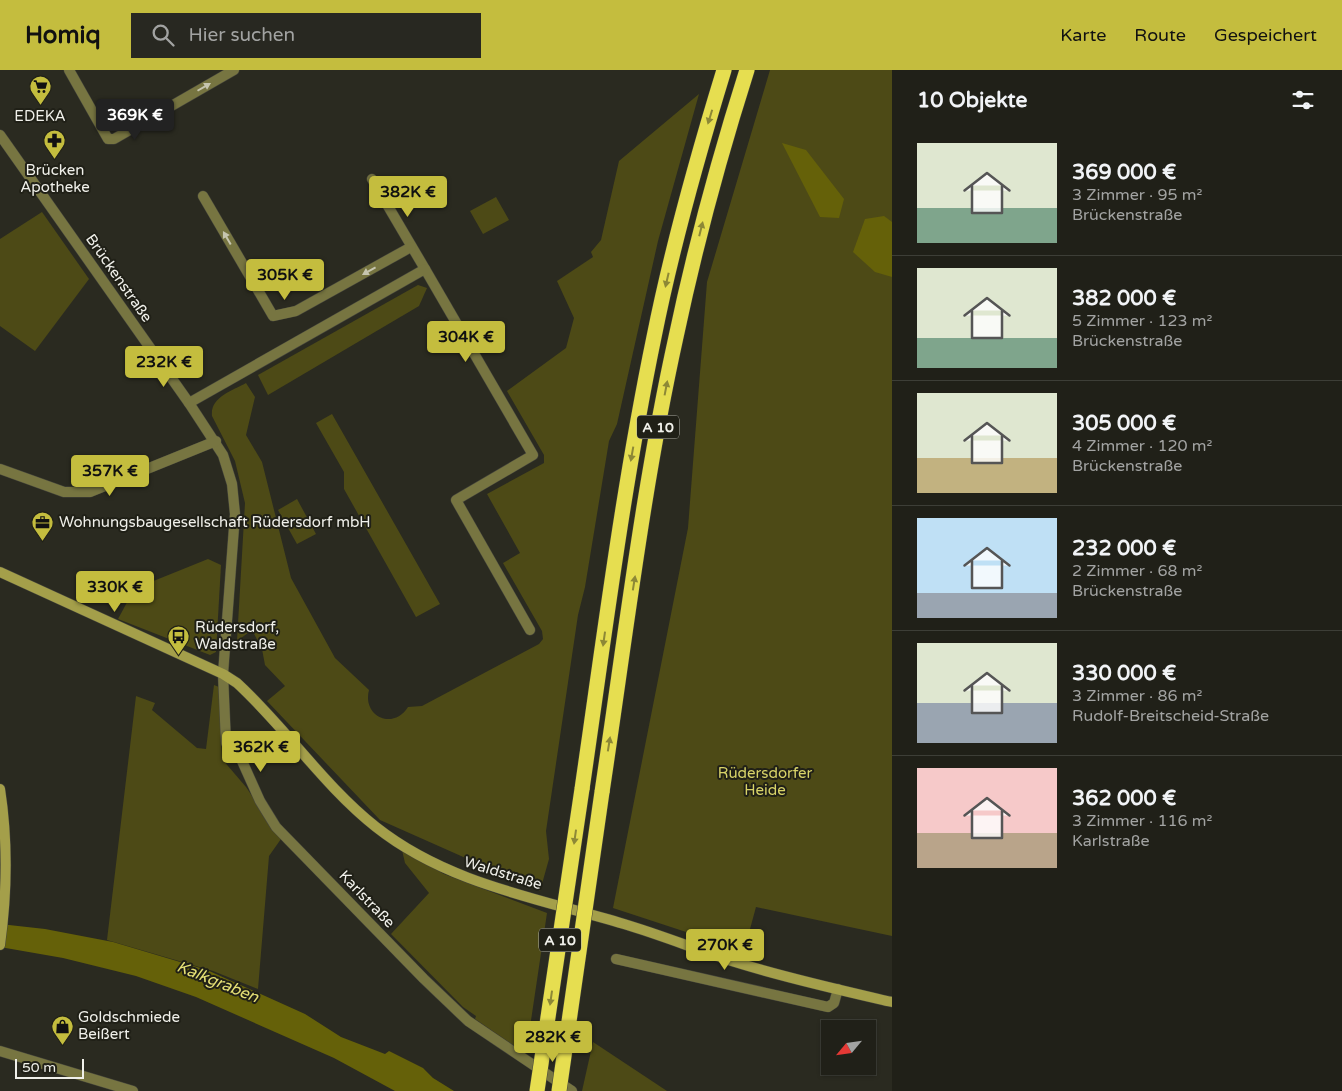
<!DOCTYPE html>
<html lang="de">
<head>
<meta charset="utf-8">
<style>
	:root { --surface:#202018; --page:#282821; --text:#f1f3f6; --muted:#a2a3a2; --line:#3d3e37; --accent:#c4bd3e }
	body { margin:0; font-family:"Varela Round",sans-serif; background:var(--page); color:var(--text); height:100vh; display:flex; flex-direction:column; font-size:19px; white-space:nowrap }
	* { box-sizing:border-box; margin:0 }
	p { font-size:16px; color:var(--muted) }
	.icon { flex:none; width:28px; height:28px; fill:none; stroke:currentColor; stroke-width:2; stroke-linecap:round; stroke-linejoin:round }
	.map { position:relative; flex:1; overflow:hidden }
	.details { display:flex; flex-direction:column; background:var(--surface); width:450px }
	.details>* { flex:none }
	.needle { width:32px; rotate:241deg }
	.controls { position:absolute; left:821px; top:950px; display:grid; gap:10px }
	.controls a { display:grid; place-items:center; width:55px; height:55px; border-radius:0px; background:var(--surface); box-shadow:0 1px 4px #0004,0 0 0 1px var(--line); font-size:25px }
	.scale { position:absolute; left:15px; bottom:12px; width:69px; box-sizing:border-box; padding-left:5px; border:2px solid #f0f0ea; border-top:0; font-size:14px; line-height:18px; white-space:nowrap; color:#f0f0ea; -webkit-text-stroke:4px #202017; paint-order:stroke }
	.price { position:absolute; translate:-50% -42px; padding:0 11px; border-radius:5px; background:var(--accent); color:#111; font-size:16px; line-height:32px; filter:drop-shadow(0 1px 2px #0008) }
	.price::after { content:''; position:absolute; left:50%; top:30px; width:15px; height:11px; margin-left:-8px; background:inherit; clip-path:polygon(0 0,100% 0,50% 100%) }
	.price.selected { background:#222; color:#fff }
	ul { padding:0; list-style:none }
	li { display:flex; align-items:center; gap:15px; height:125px; padding:0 25px }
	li+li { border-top:1px solid var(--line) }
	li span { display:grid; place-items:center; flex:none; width:140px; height:100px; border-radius:0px; color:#555 }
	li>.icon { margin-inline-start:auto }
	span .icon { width:60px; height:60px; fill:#fffc; stroke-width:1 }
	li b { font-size:21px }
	h2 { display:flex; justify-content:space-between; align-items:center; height:60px; padding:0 25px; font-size:21px }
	header { display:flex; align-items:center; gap:30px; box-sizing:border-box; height:70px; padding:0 25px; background:var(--accent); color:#111 }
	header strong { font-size:24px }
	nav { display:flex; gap:28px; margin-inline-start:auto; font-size:18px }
	.search { width:350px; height:45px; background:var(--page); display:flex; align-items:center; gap:12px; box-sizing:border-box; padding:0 18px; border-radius:0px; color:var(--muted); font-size:19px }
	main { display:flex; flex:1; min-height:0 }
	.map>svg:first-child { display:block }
	.green { fill:#4d4a16 }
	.water { fill:#656109 }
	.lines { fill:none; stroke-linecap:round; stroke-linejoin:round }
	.street-casing { stroke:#46463c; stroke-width:11 }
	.secondary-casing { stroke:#46463c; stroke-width:11 }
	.highway-casing { stroke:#46463c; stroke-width:16 }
	.street { stroke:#777541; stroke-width:10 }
	.secondary { stroke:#a49f4a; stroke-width:10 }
	.highway { stroke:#e6de50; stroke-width:15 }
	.highway-bridge-casing { stroke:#46463c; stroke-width:16; stroke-linecap:butt }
	.highway-bridge { stroke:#e6de50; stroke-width:15 }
	.oneway { fill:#c6c5af }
	.oneway2 { fill:#8d8836 }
	.labels { text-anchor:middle; stroke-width:4; stroke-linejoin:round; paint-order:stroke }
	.shield { fill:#202017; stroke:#b2b2ab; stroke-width:1 }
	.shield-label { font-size:14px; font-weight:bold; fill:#f0f0ea }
	.poi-label { font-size:15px; fill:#f0f0ea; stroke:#202017; text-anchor:start }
	.street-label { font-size:15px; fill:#f0f0ea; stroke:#202017 }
	.park-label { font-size:15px; fill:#d8d368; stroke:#202017 }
	.water-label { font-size:16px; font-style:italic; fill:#e5e075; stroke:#202017 }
</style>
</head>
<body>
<header>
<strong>Homiq</strong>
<div class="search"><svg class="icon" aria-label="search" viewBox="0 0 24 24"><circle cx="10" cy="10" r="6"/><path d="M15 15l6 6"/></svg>Hier suchen</div>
<nav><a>Karte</a><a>Route</a><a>Gespeichert</a></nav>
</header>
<main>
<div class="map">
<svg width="892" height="1021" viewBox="0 0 892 1021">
	<rect width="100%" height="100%" fill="#2a2a20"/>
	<!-- green -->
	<g class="green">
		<path d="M770,0h122v866l-136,-29 -12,44 -131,-43 75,-380 19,-246z"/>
		<path d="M699,24l-41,147 -41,183 -8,17 -24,146 -7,28 -32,216 3,28 -9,32 -160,-71 -113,-119 18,-15 -20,-21 -3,-16 -10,-19 -15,11 8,-138 -10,-42 -23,-45c-2,-19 20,-25 34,-33l9,14 -9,38 16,27 29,116 44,80 34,32c-7,26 24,41 39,17l14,-1 117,-62 4,-5 -1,-8 -39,-68 17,-10 -33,-59 57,-31v-8l-37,-64 59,-43 8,-30 -17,-37 36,-24 -2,-5 10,-12 18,-79z"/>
		<path d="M496,127l13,23 -26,14 -13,-23z"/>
		<path d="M42,142l47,67 -54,72 -35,-25v-87z"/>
		<path d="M418,215l9,3 -8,18 -151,89 -10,-20z"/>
		<path d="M332,344l108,190 -24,13 -72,-128v-17l-28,-49z"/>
		<path d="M297,429l19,35 -19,10 -19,-34z"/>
		<path d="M208,489l13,6 -5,87 -6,3 -92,-36 13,-24 15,-11z"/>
		<path d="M214,615l5,2 3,72 24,28 35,52 -12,17 -11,133 -45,-18 -106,-31 29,-244 19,7 -3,7 45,38 9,1z"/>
		<path d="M402,780l42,24 103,39 -21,141 -51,-35 1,-3 -13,-9 -72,-73 38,-41 -24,-30z"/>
		<path d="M593,972l74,49h-85z"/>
	</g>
	<!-- water -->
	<g class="water">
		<path d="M782,73l24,7 38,49 -5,19 -19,-1z"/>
		<path d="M884,146l8,6v55l-17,-5 -22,-20 12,-33z"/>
		<path d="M0,854l45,5 68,13 94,28 98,44 36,23 44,17 4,-3 34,17 10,10 21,13h-59l-61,-33 -138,-61 -60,-21 -73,-18 -63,-11z"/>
	</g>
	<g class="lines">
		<defs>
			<g id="street">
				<path d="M69,0l39,69h6l120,-69"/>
				<path d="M0,65l189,268 34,52 9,29 3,30 -12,160 3,69 12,9 22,49 16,26 148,152 44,42 104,70"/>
				<path d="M372,109l53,90"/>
				<path d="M203,126l70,120 23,-5 115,-64"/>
				<path d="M189,333l236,-134 108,186 -77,45 74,130"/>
				<path d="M0,399l64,23h26l126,-51"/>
				<path d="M616,889l212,48 6,-4 4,-14"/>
				<path d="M0,981l133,40"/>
			</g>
			<g id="secondary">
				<path d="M0,502l223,102 14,9c49,45 87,103 139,144 72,57 162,71 248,97 37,11 74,26 111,38 51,16 105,28 157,40"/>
				<path d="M0,719c8,52 7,105 0,156"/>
			</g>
			<g id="highway">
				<path d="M582,719c22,-151 41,-302 72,-452 18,-90 43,-179 70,-267"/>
				<path d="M602,722c23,-152 41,-306 74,-455 19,-90 43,-179 71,-267"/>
			</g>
		</defs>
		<!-- street casing -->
		<use href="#street" class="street-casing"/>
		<!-- secondary casing -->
		<use href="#secondary" class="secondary-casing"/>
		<!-- highway casing -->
		<use href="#highway" class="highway-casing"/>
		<!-- street -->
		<use href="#street" class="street"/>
		<!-- secondary -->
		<use href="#secondary" class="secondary"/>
		<!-- highway -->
		<use href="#highway" class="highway"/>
		<defs>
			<g id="highway-bridge">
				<path d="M537,1021l45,-302"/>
				<path d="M559,1021l43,-299"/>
			</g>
		</defs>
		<!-- highway-bridge casing -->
		<use href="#highway-bridge" class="highway-bridge-casing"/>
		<!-- highway-bridge -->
		<use href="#highway-bridge" class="highway-bridge"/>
	</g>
	<!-- one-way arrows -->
	<defs><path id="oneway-solid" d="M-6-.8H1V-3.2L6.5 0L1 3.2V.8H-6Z" transform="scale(1.25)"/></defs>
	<g class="oneway">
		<use href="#oneway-solid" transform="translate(204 17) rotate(-30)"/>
		<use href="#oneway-solid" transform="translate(227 168) rotate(-120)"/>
		<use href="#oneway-solid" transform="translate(369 201) rotate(151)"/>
	</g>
	<g class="oneway2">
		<use href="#oneway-solid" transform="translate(710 47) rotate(107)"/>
		<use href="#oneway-solid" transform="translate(701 159) rotate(-76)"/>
		<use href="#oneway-solid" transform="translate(667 210) rotate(103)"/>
		<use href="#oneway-solid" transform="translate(666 318) rotate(-79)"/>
		<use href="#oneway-solid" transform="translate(632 384) rotate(100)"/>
		<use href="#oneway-solid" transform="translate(634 513) rotate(-81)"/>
		<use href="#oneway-solid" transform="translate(604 569) rotate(98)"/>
		<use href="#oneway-solid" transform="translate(609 674) rotate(-81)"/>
		<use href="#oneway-solid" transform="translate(575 767) rotate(98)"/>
		<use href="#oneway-solid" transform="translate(551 928) rotate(98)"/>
	</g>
	<!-- icons -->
	<defs>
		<symbol id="supermarket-pin" viewBox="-11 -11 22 30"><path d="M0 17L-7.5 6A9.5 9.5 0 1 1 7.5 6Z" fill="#c4bd3e" stroke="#202017"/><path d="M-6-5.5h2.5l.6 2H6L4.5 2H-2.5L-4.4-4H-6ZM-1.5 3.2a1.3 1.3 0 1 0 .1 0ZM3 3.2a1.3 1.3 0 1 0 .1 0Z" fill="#111"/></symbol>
		<symbol id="pharmacy-pin" viewBox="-11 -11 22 30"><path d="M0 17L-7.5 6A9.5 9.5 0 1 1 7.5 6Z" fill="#c4bd3e" stroke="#202017"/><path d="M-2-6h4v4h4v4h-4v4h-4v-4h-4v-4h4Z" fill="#111"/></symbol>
		<symbol id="office-pin" viewBox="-11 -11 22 30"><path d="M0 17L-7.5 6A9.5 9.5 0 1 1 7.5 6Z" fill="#c4bd3e" stroke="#202017"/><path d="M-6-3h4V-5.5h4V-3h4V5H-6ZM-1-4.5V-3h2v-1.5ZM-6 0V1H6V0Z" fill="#111"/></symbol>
		<symbol id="bus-pin" viewBox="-11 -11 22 30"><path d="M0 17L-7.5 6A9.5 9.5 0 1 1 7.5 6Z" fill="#c4bd3e" stroke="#202017"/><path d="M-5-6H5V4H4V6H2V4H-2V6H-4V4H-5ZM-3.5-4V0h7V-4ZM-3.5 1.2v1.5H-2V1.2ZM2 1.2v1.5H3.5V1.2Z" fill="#111"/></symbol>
		<symbol id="shop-pin" viewBox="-11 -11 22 30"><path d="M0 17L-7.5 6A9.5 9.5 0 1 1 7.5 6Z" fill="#c4bd3e" stroke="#202017"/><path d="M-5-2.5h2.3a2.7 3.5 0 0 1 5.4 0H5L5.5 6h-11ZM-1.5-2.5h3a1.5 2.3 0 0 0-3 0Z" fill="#111"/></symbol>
	</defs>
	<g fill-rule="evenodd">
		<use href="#supermarket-pin" x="28" y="4" width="25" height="34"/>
		<use href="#pharmacy-pin" x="42" y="58" width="25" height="34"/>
		<use href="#office-pin" x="30" y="440" width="25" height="34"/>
		<use href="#bus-pin" x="166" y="554" width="25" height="34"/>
		<use href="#shop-pin" x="50" y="944" width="25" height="34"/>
	</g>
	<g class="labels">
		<!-- shield labels -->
		<g class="shield">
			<rect x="637" y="345.5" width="42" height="23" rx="4"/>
			<rect x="539" y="858.5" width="42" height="23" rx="4"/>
		</g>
		<g class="shield-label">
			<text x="658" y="362">A 10</text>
			<text x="560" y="875">A 10</text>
		</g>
		<!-- poi labels -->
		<g class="poi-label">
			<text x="40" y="51" text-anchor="middle">EDEKA</text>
			<text x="55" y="105" text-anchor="middle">Brücken<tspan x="55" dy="17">Apotheke</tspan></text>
			<text x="59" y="457">Wohnungsbaugesellschaft Rüdersdorf mbH</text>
			<text x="195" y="562">Rüdersdorf,<tspan x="195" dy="17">Waldstraße</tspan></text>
			<text x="78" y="952">Goldschmiede<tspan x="78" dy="17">Beißert</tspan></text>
		</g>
		<!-- street labels -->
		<g class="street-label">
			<text transform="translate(119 208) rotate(55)" y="5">Brückenstraße</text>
			<text transform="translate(503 803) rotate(17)" y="5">Waldstraße</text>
			<text transform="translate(367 829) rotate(46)" y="5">Karlstraße</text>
		</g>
		<!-- park labels -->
		<g class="park-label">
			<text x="765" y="708">Rüdersdorfer<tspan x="765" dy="17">Heide</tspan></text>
		</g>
		<!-- water labels -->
		<g class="water-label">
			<text transform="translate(218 911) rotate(22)" y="6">Kalkgraben</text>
		</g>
	</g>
</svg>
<div class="controls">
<a><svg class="needle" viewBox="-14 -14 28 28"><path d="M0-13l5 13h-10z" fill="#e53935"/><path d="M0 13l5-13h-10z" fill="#a2a3a2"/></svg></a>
</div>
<div class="scale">50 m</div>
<b class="price selected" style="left:135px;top:71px">369K €</b>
<b class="price" style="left:408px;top:148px">382K €</b>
<b class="price" style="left:285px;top:231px">305K €</b>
<b class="price" style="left:466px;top:293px">304K €</b>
<b class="price" style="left:164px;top:318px">232K €</b>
<b class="price" style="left:110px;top:427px">357K €</b>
<b class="price" style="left:115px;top:543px">330K €</b>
<b class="price" style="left:261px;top:703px">362K €</b>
<b class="price" style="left:725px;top:901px">270K €</b>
<b class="price" style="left:553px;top:993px">282K €</b>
</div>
<section class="details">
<h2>10 Objekte<svg class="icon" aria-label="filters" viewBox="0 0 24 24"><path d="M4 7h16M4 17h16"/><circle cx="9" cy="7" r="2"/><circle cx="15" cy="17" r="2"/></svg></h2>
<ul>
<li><span style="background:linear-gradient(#dfe7d0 65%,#7fa58c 0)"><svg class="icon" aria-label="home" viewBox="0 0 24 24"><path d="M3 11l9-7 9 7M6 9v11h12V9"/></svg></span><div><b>369 000 €</b><p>3 Zimmer · 95 m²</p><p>Brückenstraße</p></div></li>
<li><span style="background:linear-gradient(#dfe7d0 70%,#7fa58c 0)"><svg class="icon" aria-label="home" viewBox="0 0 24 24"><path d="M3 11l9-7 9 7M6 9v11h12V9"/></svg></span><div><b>382 000 €</b><p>5 Zimmer · 123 m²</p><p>Brückenstraße</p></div></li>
<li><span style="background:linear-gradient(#dfe7d0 65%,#c2b280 0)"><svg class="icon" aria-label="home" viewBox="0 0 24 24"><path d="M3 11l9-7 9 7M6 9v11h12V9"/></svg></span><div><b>305 000 €</b><p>4 Zimmer · 120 m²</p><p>Brückenstraße</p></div></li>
<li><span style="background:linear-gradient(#bfe0f5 75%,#9aa5b1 0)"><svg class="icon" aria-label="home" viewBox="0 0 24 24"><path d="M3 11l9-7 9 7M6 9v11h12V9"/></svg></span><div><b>232 000 €</b><p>2 Zimmer · 68 m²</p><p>Brückenstraße</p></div></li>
<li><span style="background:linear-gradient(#dfe7d0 60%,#9aa5b1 0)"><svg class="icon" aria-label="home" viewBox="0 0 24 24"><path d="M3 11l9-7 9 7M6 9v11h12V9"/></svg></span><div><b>330 000 €</b><p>3 Zimmer · 86 m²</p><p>Rudolf-Breitscheid-Straße</p></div></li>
<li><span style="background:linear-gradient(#f6c9c9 65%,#b9a48a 0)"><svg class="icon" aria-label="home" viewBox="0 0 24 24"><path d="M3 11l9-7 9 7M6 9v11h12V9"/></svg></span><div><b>362 000 €</b><p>3 Zimmer · 116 m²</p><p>Karlstraße</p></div></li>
</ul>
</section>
</main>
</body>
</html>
